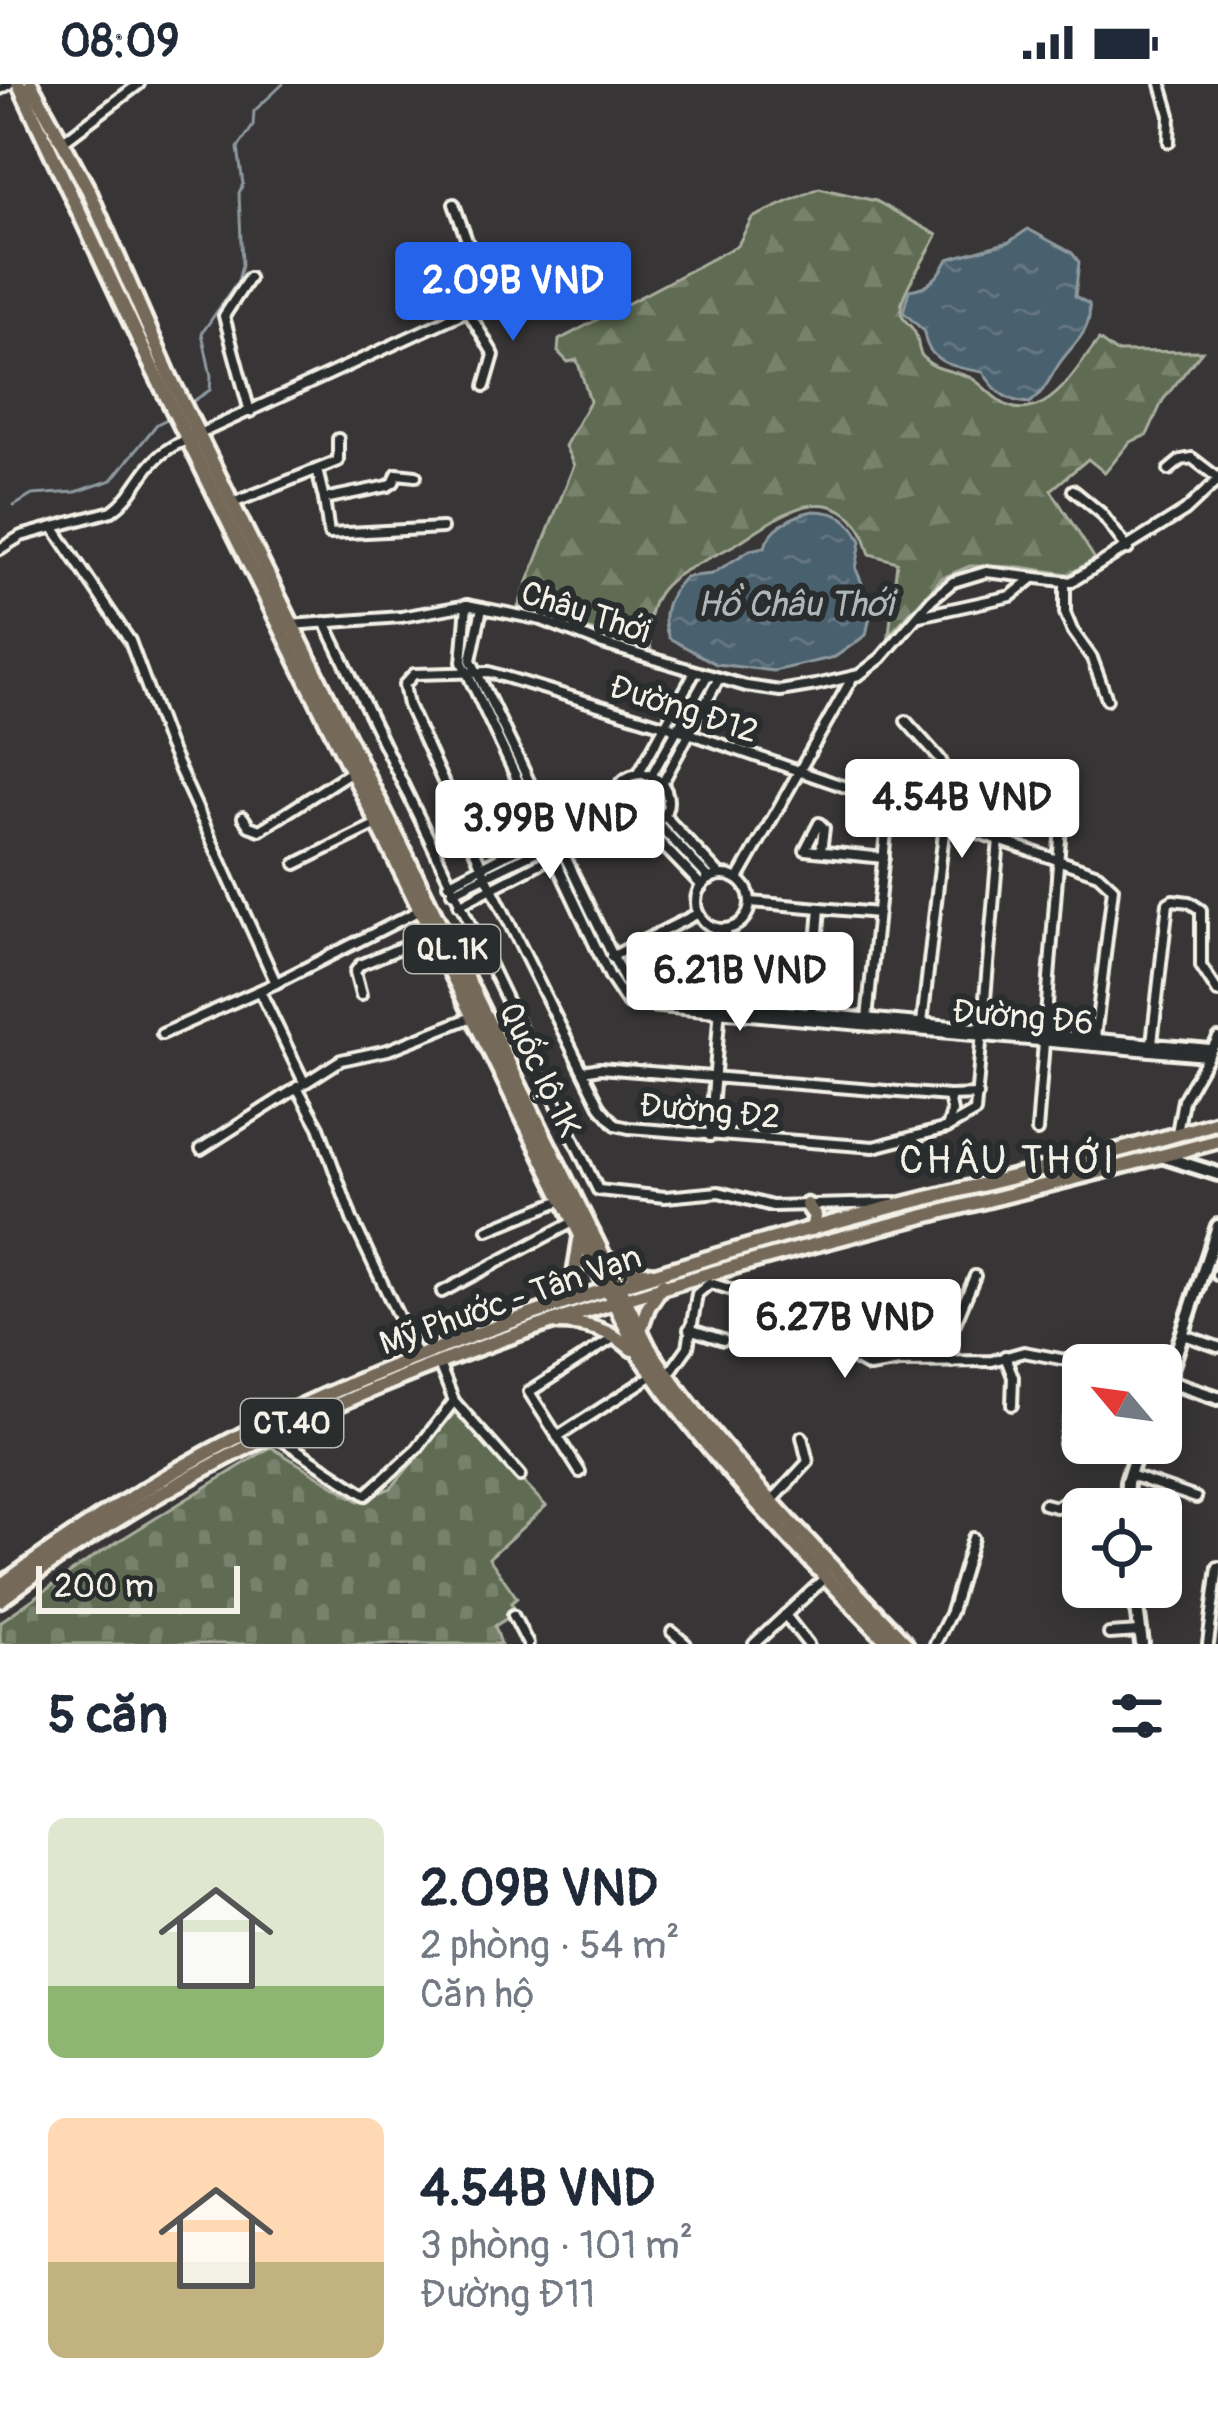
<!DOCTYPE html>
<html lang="vi">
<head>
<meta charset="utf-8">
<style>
	:root { --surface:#fff; --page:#f6f6f7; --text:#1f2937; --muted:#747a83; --accent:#2563eb }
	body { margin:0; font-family:Pangolin,sans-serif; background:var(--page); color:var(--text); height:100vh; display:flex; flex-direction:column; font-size:45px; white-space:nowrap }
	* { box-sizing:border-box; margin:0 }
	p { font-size:39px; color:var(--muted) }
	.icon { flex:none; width:66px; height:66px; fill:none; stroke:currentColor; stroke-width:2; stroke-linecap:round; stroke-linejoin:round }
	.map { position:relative; height:1560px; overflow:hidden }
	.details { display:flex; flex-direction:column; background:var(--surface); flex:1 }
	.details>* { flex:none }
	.needle { width:78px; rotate:299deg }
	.buttons { position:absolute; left:1062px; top:1260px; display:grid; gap:24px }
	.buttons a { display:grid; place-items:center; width:120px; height:120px; border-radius:18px; background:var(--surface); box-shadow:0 6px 30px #0003; font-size:60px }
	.scale { position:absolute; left:36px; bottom:30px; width:204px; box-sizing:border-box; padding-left:12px; border:6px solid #f4f1e8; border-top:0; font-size:33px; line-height:42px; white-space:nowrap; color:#f4f1e8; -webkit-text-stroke:9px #2a2d2e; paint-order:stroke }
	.price { position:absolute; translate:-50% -102px; padding:0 27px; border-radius:12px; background:#fff; color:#222; font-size:39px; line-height:78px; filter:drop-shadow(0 3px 6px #0008) }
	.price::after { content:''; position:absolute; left:50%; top:72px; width:36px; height:27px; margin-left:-18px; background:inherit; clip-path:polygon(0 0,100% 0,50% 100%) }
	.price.selected { background:var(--accent); color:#fff }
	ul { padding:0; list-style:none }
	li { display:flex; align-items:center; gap:36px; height:300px; padding:0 48px }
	li span { display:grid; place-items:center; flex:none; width:336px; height:240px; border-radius:18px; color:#555 }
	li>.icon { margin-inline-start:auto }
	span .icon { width:144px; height:144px; fill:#fffc; stroke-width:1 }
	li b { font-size:51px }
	h2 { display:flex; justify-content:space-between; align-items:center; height:144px; padding:0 48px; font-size:51px }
	.status { display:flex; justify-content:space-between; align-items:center; height:84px; padding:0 60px; background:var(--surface); direction:ltr }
	.status svg { height:33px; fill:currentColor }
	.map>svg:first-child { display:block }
	.forest { fill:url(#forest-firs); stroke:#aaae9e; stroke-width:3 }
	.cemetery { fill:url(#cemetery-stones); stroke:#aaae9e; stroke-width:3 }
	.water { fill:url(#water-ripples); stroke:#8e9a9f; stroke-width:3 }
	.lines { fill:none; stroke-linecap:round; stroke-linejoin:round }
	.stream { stroke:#8e9a9f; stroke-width:3 }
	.street-casing { stroke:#f4f1e8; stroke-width:16 }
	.secondary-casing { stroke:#f4f1e8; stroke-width:20 }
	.primary-casing { stroke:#f4f1e8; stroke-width:21 }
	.street { stroke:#2a2d2e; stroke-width:8 }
	.secondary { stroke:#2a2d2e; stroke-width:10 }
	.primary { stroke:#746a5a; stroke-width:12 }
	.labels { text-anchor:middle; stroke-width:12; stroke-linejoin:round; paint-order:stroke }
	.shield { fill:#2a2d2e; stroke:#b7b6b0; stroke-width:3 }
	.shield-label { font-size:30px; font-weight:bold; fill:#f4f1e8 }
	.street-label { font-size:33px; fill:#f4f1e8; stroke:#2a2d2e }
	.water-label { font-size:36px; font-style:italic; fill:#b0b7b7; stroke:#2a2d2e }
	.quarter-label { font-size:39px; letter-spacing:3px; fill:#f4f1e8; stroke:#2a2d2e }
</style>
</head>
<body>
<div class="status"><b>08:09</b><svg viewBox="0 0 49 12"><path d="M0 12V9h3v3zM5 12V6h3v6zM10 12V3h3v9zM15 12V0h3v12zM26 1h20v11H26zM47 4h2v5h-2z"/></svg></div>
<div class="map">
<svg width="1218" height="1560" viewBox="0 0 1218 1560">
	<defs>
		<pattern id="forest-firs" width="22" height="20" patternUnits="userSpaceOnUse" patternTransform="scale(3)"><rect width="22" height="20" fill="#5f6c53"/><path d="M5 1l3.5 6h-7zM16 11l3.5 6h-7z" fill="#77816c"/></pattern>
		<pattern id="cemetery-stones" width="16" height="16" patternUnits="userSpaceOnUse" patternTransform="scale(3)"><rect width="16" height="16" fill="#5f6c53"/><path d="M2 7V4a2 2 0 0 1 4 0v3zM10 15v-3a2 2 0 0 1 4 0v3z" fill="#77816c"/></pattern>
		<pattern id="water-ripples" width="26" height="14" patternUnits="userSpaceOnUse" patternTransform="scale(3)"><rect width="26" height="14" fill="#4a606e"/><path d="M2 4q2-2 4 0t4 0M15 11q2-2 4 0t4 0" fill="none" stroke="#657783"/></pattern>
	</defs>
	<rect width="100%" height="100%" fill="#373536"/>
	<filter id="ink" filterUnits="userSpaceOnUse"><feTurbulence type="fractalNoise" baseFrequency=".00833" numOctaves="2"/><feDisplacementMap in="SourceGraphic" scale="24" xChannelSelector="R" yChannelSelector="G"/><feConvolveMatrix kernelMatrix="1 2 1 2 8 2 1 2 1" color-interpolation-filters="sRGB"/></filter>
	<g filter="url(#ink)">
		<!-- forest -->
		<path class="forest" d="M819,104l57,13 61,34c-8,19 -36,55 -36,74 0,12 8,13 13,22 6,9 2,18 9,26 11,15 35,13 50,22 21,14 32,38 63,27 26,-9 46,-45 63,-66l16,12 87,-1 -39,49 -16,35 -17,7 -25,31 -17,-14 -37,31 44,69 -26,15 -49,-7 -50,-1 -28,12 -53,57 8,-73 -27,-8c-4,-8 -4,-18 -10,-26 -36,-51 -87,-7 -124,16 -48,28 -98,34 -85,106l-133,-43 56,-142 -9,-19 25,-45 -13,-41 -9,2 -10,-10 1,-12 179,-95 14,-27z"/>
		<!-- cemetery -->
		<path class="cemetery" d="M456,1327l90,95 -57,52 28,40 -6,5 6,9 -22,14 6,18h-501v-22l96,-67 175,-108 88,54 32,-13z"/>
		<!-- water -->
		<g class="water">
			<path d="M1028,145l44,24 7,9 -4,34 14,8c4,28 -17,40 -30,60 -10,15 -14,27 -29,39 -24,-1 -35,-12 -47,-31 -27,-4 -57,-9 -59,-41l-21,-19 6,-22c20,-2 30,-13 39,-31l61,-17z"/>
			<path d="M813,427c24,0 37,7 48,30l-5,28 16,38 -6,28 -31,22 -61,14 -58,-7 -47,-26c-10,-24 -1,-43 16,-61l27,-3 38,-24 15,-3c4,-19 29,-32 48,-36z"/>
		</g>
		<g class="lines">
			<!-- stream -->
			<g class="stream">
				<path d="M192,318l18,-12 1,-14 -9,-43 36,-52 4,-16 -3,-72 4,-9 -5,-36 15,-22 1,-15 29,-27"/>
				<path d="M14,422l18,-11 44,-3 36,-12 45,-56 12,-6"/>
			</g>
			<defs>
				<g id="street">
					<path d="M1161,0l9,31 -1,27"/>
					<path d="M0,5l9,-5"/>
					<path d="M62,58l77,-58"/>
					<path d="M249,194l-25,38 26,96"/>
					<path d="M468,227l26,44 -9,31"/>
					<path d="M450,234l16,-38v-17l5,-11 -17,-48"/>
					<path d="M317,386l7,29 64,-13 6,-4 3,-8 19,2"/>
					<path d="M1169,386l12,-10 11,-2 26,20"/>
					<path d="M1073,406l28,23 27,36"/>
					<path d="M324,415l5,35 113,-6"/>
					<path d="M233,419l105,-42v-22"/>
					<path d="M54,444l76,113 38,103 108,239"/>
					<path d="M0,465l21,-13 91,-25c27,-19 28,-45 61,-65l337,-155 42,-31"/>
					<path d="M1065,497v32l7,17 20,28 15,41"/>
					<path d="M467,521l-5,57 148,315 18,27 578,52"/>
					<path d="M482,524l-11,52 160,334 19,5 560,50"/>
					<path d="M919,532l92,-20 22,-18"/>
					<path d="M325,538l273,568 67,7 54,-5 53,14 120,-3"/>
					<path d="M290,541l111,-8 66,-12 75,15 61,24 143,42 34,5 36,-6 43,-10 22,-17 51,-59 21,-17 33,-10 85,10 114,-71 33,-31"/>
					<path d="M906,637l34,38 10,21 -28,243"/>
					<path d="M1005,687l-30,341 -28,16 -73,19 -245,-19 -13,-3 -15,-17 -115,-232 -78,-171 -4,-20 10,-11 75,-2 188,57 421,145 15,14 -19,158"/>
					<path d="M638,690l57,-102"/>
					<circle cx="641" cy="717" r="27"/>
					<path d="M651,692l56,-100"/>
					<path d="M662,700l56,-104"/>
					<path d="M664,731l55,59"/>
					<path d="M243,733l6,9 11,4 90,-58"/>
					<path d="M657,739l53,56"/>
					<path d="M647,745l55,57"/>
					<path d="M821,767l3,-23 -5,-5 -14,27 79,8"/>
					<path d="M296,780l81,-40"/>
					<circle cx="723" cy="818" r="27"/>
					<path d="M738,795l113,-199"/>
					<path d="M448,800l166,-85"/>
					<path d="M452,808l164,-79"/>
					<path d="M751,818l127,11"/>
					<path d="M459,821l163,-84"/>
					<path d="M643,857l82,7"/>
					<path d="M611,873l86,-43"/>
					<path d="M260,907l44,91"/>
					<path d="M361,911l-6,-23 5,-7 71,-30"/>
					<path d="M811,930l9,-106"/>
					<path d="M867,935l22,-216"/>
					<path d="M162,950l114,-51 144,-73"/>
					<path d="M1152,959l16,-140 5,-3 16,2 12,8v56l17,26"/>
					<path d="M583,987l17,-3 349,28 29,-1"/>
					<path d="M297,1003l22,40 33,92 66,139"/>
					<path d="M947,1044l5,-16 -3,-16"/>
					<path d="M1037,1047l26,-330"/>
					<path d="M1177,1049l6,-33 35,-62"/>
					<path d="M710,1052l16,-207"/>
					<path d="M201,1065l140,-89 47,-10 84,-33"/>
					<path d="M488,1146l74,-30"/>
					<path d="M1217,1191h1"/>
					<path d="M442,1208l131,-70"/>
					<path d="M689,1245l34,11"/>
					<path d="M890,1248h12l4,30"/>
					<path d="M902,1248l1,-12 5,-6 38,11"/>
					<path d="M1184,1251l34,12"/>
					<path d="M1005,1272l8,21 -1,28"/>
					<path d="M952,1278l1,-34 22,-52"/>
					<path d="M668,1291l20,-28 9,-53 13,-11 78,24 44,23 6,20 31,17 30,-5 93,-1 32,-9 68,13"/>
					<path d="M454,1317l66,75"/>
					<path d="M273,1350l93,61 51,-46 37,-48 -15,-37"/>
					<path d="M557,1353l96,-62"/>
					<path d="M1064,1360l19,-81"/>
					<path d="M580,1388l-51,-80 86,-55"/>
					<path d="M1130,1391l66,23"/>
					<path d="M772,1417l36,-39 -6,-25"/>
					<path d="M1044,1420l12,3 13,-8 47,10"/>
					<path d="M513,1531l15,29"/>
					<path d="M785,1531l23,29"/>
					<path d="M672,1548l14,12"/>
					<path d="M1109,1550l31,-2"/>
					<path d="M754,1560l71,-66"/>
					<path d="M935,1560l16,-32 22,-74"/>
					<path d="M1208,1560l10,-77"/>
				</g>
				<g id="secondary">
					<path d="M1161,1072l57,18"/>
					<path d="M1170,1298l48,16"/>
					<path d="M1161,1315l57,-173"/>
					<path d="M1126,1425l1,-27 12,-39"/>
					<path d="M1134,1503l8,57"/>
				</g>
				<g id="primary">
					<path d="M19,0l127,271 494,1000c71,106 162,197 250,289"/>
					<path d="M31,0l58,107 81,186 479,971c73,109 167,201 257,296"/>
					<path d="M807,1121l8,11 -3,13"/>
					<path d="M605,1174l22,12 26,4"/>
					<path d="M551,1223l23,-29 6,-38"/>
					<path d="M557,1239c29,0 53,7 75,26"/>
					<path d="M640,1246l8,-23 15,-23"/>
					<path d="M0,1502c94,-68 191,-130 297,-178 178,-82 371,-141 560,-192 120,-32 242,-57 361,-94"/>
					<path d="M0,1516c355,-269 798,-347 1218,-459"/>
				</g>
			</defs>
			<!-- street casing -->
			<use href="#street" class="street-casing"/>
			<!-- secondary casing -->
			<use href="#secondary" class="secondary-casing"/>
			<!-- primary casing -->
			<use href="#primary" class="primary-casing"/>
			<!-- street -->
			<use href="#street" class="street"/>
			<!-- secondary -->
			<use href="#secondary" class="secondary"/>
			<!-- primary -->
			<use href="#primary" class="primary"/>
		</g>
	</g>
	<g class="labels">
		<!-- shield labels -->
		<g class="shield">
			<rect x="404" y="841" width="96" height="48" rx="9"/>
			<rect x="241" y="1315" width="102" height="48" rx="9"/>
		</g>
		<g class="shield-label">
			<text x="452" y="875">QL.1K</text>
			<text x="292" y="1349">CT.40</text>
		</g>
		<!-- street labels -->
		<g class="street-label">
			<text transform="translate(586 527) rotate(18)" y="12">Châu Thới</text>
			<text transform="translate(684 624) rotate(18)" y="12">Đường Đ12</text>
			<text transform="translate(1023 932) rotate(5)" y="12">Đường Đ6</text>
			<text transform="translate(541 985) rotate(64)" y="12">Quốc lộ 1K</text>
			<text transform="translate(710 1026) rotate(5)" y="12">Đường Đ2</text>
			<text transform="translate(510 1215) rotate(-19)" y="12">Mỹ Phước - Tân Vạn</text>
		</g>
		<!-- water labels -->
		<g class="water-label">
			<text x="795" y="532">Hồ Châu Thới</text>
		</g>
		<!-- quarter labels -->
		<g class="quarter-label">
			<text x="1008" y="1089">CHÂU THỚI</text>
		</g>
	</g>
</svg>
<div class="buttons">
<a><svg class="needle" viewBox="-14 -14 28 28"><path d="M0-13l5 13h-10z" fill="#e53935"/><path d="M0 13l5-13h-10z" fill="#747a83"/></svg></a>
<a><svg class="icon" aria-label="locate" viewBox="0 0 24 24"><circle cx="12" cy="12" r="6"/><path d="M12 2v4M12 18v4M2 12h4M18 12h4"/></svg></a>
</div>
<div class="scale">200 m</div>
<b class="price selected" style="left:513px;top:260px">2.09B VND</b>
<b class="price" style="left:962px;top:777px">4.54B VND</b>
<b class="price" style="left:550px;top:798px">3.99B VND</b>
<b class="price" style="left:740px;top:950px">6.21B VND</b>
<b class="price" style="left:845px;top:1297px">6.27B VND</b>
</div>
<section class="details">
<h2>5 căn<svg class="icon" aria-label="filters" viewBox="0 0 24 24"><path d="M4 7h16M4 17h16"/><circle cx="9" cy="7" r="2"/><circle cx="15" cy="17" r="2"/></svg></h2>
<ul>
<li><span style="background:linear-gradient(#dfe7d0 70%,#8fb573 0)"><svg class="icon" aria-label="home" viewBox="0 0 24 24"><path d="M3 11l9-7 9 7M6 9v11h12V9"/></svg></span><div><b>2.09B VND</b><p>2 phòng · 54 m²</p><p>Căn hộ</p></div></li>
<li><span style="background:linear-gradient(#ffd9b3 60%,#c2b280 0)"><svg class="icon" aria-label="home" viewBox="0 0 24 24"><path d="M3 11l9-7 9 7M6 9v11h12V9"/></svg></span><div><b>4.54B VND</b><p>3 phòng · 101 m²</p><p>Đường Đ11</p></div></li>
</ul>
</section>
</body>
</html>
